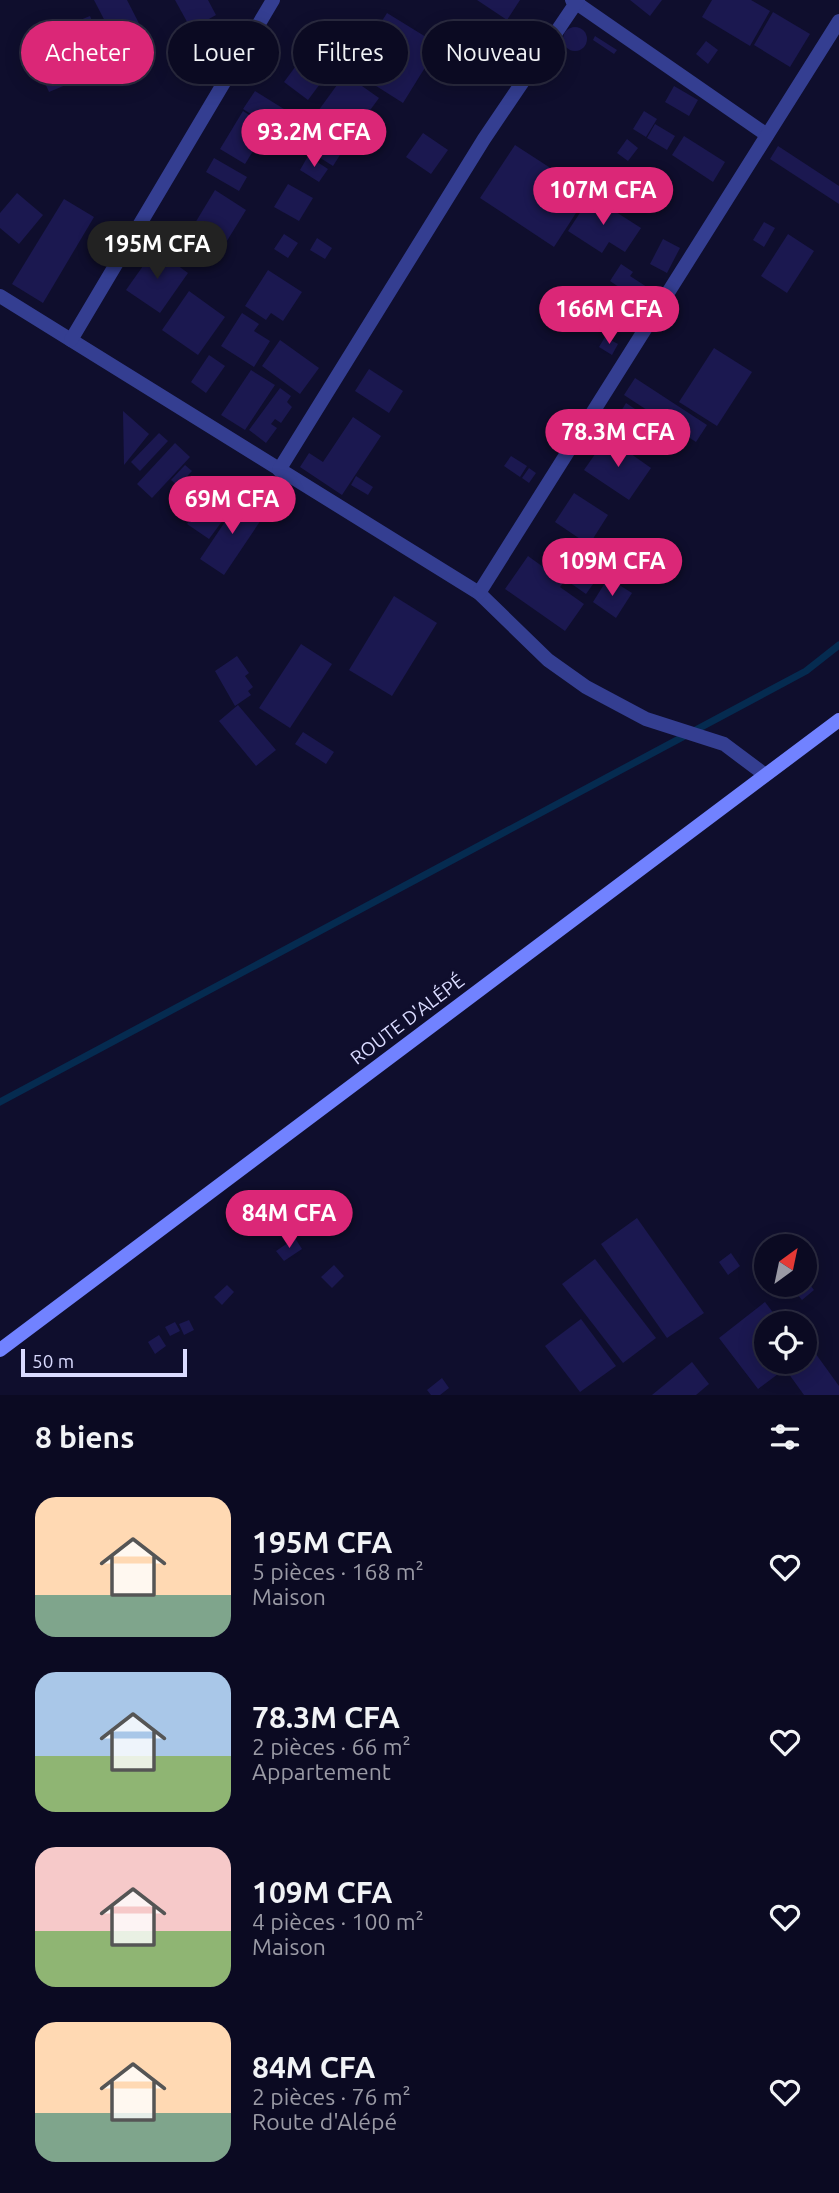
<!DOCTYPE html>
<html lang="fr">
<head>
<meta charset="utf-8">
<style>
	:root { --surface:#0b0a22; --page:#14132a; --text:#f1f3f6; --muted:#9a9aa5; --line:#2b2b40; --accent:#db2777 }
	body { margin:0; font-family:Ubuntu,sans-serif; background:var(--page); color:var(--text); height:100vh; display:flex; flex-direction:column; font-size:26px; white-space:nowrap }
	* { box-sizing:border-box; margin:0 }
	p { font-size:23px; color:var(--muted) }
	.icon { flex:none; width:38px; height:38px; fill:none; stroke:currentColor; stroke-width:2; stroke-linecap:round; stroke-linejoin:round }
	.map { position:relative; height:1395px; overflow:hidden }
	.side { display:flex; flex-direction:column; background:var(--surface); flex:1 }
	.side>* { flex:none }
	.top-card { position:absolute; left:21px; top:21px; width:798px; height:63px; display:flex; gap:14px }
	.needle { width:46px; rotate:33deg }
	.controls { position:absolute; left:754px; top:1234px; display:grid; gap:14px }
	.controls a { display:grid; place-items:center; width:63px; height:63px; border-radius:50%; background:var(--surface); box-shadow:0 4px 18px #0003,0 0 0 2px var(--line); font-size:35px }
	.scale { position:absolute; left:21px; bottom:18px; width:166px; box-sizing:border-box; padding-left:7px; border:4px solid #dadbff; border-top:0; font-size:19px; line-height:24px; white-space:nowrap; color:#dadbff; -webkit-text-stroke:5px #0f0e2d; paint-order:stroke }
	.price { position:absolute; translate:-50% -60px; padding:0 16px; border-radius:24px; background:var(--accent); color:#fff; font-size:23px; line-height:46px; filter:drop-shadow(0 2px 4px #0008) }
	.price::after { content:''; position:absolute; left:50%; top:42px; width:21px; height:16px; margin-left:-10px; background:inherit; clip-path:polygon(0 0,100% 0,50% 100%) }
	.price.on { background:#222; color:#fff }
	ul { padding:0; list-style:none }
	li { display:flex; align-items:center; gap:21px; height:175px; padding:0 35px }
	li span { display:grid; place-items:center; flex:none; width:196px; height:140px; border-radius:21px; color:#555 }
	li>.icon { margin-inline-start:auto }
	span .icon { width:84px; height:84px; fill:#fffc; stroke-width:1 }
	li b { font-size:30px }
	h2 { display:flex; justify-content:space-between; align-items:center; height:84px; padding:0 35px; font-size:30px }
	.chip { padding:0 24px; border-radius:32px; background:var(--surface); box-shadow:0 4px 18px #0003,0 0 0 2px var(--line); font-size:24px; line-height:63px }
	.chip.on { background:var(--accent); color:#fff }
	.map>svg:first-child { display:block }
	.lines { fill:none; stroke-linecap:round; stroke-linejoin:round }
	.stream { stroke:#052b50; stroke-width:7 }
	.building { fill:#1b1850 }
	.street { stroke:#343e91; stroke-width:14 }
	.secondary { stroke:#7182ff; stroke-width:14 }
	.labels { text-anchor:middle; stroke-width:6; stroke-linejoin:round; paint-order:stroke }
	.street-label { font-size:19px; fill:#dadbff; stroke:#0f0e2d }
</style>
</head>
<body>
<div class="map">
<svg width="839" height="1395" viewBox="0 0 839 1395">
	<rect width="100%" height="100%" fill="#0f0e2d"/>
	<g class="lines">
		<!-- stream -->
		<path class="stream" d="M0,1102l806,-431 33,-26"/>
	</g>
	<!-- building -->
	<g class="building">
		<path d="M94,0h33l21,41 -26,13z"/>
		<path d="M175,0h33l8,15 -25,14z"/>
		<path d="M477,0h43l-13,20z"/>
		<path d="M630,0h32l-12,16z"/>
		<path d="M712,0h39l19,11 -20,35 -48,-29z"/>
		<path d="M773,12l37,22 -20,33 -36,-22z"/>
		<path d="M387,13l52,32 -36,58 -52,-33z"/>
		<path d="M90,16l21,50 -62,26 -22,-50z"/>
		<circle cx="575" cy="39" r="12"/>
		<path d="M595,36l22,14 -3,4 -21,-14z"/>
		<path d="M706,41l12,9 -10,14 -12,-10z"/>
		<path d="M304,55l24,18 -20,27 -24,-18z"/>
		<path d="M345,74l34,24 -33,45 -33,-25z"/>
		<path d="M674,86l24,14 -9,16 -24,-14z"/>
		<path d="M255,91l90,56 -12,19 -90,-57z"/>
		<path d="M243,111l25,16 -23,37 -25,-15z"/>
		<path d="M644,111l13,8 -11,18 -13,-8z"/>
		<path d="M655,124l20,12 -8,14 -20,-12z"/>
		<path d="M423,133l25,17 -17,24 -25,-17z"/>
		<path d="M684,136l41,26 -12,20 -41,-27z"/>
		<path d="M627,139l11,9 -10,13 -11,-8z"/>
		<path d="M515,145l74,48 -35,54 -74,-49z"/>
		<path d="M778,146l61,40v18l-69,-45z"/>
		<path d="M308,156l20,13 -9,13 -19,-12z"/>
		<path d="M214,158l33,19 -8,14 -33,-19z"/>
		<path d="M288,184l25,14 -14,23 -25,-14z"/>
		<path d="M215,190l31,20 -29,47 -31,-19z"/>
		<path d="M17,193l26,22 -24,29 -19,-16v-15z"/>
		<path d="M591,196l50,32 -16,24 -16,-10 -7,11 -34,-22z"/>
		<path d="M64,199l30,18 -51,86 -31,-19z"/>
		<path d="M764,222l11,6 -11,19 -11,-7z"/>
		<path d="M284,234l14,9 -10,15 -14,-9z"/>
		<path d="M788,234l26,17 -27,42 -26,-17z"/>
		<path d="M317,238l15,10 -7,11 -15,-9z"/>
		<path d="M663,239l17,9 -13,25 -17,-9z"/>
		<path d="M155,249l33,24 -28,40 -34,-23z"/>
		<path d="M621,264l12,8 -3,4 23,15 -9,13 -34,-23z"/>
		<path d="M268,270l34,22 -19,29 -12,-8 -5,7 -21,-14z"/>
		<path d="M189,291l36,26 -27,38 -36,-25z"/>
		<path d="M242,313l17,11 -5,7 16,10 -16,26 -33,-21z"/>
		<path d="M605,337l13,7 -6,11 -13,-8z"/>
		<path d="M280,340l39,28 -19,26 -38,-28z"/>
		<path d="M714,348l38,24 -35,54 -38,-24z"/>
		<path d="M209,355l16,11 -19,27 -15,-11z"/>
		<path d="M369,369l34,22 -14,22 -34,-22z"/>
		<path d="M251,370l24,15 -30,45 -24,-15z"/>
		<path d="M635,378l72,47 -11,17 -72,-47z"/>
		<path d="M280,388l11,8 -4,6 5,5 -11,16 -6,-4 -4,5 6,4 -11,15 -17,-13z"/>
		<path d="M626,403l30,20 -17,25 -29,-19z"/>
		<path d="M123,411l26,23 -25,31z"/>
		<path d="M353,417l28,19 -39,59 -42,-28 9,-14 14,9z"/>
		<path d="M159,433l9,8 -28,30 -9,-9z"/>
		<path d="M607,437l44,31 -22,32 -45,-30z"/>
		<path d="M175,443l15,14 -38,41 -15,-14z"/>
		<path d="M511,456l16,10 -7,11 -16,-11z"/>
		<path d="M185,465l7,6 -14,15 -7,-6z"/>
		<path d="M529,468l7,5 -7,10 -7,-5z"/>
		<path d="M356,476l17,11 -5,8 -17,-10z"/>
		<path d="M218,481l22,16 -31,42 -22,-15z"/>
		<path d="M574,493l34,22 -19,30 -34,-23z"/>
		<path d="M241,498l24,16 -41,61 -24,-16z"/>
		<path d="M528,556l36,26 -4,5 24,17 -19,27 -60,-42z"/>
		<path d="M576,566l20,14 -10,14 -20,-14z"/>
		<path d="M608,578l24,15 -16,25 -23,-16z"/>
		<path d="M394,596l43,27 -45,73 -43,-26z"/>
		<path d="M301,644l31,20 -42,64 -31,-20z"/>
		<path d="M237,656l12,17 -4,3 8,11 -5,4 3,4 -16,11 -20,-35z"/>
		<path d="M238,705l38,45 -20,16 -37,-45z"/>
		<path d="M303,732l31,20 -8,12 -31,-20z"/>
		<path d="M637,1218l67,95 -37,25 -66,-94z"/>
		<path d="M295,1238l7,11 -18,12 -8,-10z"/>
		<path d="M731,1253l9,13 -12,9 -9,-13z"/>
		<path d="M595,1259l61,79 -33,25 -61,-79z"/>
		<path d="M334,1265l10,11 -12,12 -11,-11z"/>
		<path d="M805,1278l9,12 -12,10 -11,-13 14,-3z"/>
		<path d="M227,1285l7,7 -12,13 -8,-8z"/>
		<path d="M765,1302l16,21h-15v39h28l-36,27 -39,-51z"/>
		<path d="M581,1319l35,47 -36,26 -35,-46z"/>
		<path d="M189,1320l5,10 -10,5 -5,-11z"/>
		<path d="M175,1322l5,9 -10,5 -5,-9z"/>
		<path d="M159,1335l7,11 -11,8 -7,-12z"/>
		<path d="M813,1350l26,36v9h-35l-18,-25 11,-8h8v-6z"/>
		<path d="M692,1362l17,22 -13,11h-44z"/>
		<path d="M442,1378l7,10 -9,7h-9l-4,-5z"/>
	</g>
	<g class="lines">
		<!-- street -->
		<g class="street">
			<path d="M572,0l195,135"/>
			<path d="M0,296l479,297 69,67 38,27 60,32 78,25 40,30"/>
			<path d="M71,340l202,-340"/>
			<path d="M279,470l205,-331 94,-139"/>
			<path d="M479,593l360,-572"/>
		</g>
		<!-- secondary -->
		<path class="secondary" d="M0,1350l839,-630"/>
	</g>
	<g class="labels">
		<!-- street labels -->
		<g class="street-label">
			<text transform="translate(407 1019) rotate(-37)" y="7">ROUTE D'ALÉPÉ</text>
		</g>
	</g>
</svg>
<div class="controls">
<a><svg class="needle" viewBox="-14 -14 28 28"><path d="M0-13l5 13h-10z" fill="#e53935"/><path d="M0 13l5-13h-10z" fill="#9a9aa5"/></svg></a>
<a><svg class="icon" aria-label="locate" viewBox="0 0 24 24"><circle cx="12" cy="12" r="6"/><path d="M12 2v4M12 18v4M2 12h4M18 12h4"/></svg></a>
</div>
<div class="scale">50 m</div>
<b class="price" style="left:314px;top:169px">93.2M CFA</b>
<b class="price" style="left:603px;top:227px">107M CFA</b>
<b class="price on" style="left:157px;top:281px">195M CFA</b>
<b class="price" style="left:609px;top:346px">166M CFA</b>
<b class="price" style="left:618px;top:469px">78.3M CFA</b>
<b class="price" style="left:232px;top:536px">69M CFA</b>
<b class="price" style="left:612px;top:598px">109M CFA</b>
<b class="price" style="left:289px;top:1250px">84M CFA</b>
<div class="top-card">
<a class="chip on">Acheter</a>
<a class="chip">Louer</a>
<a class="chip">Filtres</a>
<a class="chip">Nouveau</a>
</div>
</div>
<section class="side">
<h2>8 biens<svg class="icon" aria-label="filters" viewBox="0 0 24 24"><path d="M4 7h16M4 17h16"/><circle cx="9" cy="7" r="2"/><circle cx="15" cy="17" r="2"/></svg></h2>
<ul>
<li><span style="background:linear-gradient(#ffd9b3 70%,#7fa58c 0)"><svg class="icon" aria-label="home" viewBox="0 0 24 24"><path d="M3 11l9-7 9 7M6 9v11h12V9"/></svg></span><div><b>195M CFA</b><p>5 pièces · 168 m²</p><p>Maison</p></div><svg class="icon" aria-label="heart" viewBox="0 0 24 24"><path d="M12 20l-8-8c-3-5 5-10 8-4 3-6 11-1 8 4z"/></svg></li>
<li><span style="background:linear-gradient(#a9c7e8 60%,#8fb573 0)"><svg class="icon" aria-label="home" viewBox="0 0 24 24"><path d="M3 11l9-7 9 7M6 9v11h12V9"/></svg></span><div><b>78.3M CFA</b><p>2 pièces · 66 m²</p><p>Appartement</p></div><svg class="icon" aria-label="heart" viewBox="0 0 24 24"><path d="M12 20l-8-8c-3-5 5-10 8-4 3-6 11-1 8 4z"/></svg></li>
<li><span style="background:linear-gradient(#f6c9c9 60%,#8fb573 0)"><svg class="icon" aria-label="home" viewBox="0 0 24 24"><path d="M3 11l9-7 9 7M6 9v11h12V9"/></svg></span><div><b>109M CFA</b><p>4 pièces · 100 m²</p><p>Maison</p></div><svg class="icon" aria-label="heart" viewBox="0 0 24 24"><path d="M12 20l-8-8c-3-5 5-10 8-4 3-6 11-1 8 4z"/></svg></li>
<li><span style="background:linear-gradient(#ffd9b3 65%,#7fa58c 0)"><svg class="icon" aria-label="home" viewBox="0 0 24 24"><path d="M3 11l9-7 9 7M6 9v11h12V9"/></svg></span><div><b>84M CFA</b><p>2 pièces · 76 m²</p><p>Route d'Alépé</p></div><svg class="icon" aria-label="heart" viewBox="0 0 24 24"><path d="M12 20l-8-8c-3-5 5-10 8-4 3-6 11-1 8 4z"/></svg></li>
</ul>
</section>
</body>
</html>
